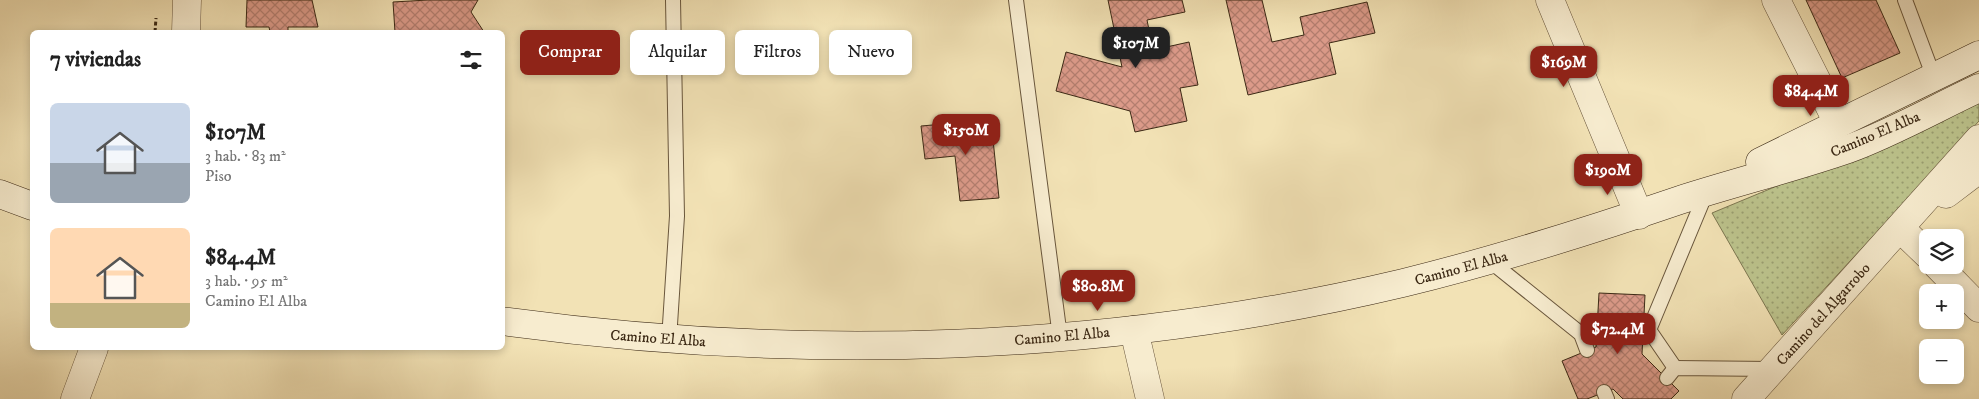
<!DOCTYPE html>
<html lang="es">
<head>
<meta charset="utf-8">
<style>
	:root { --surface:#fff; --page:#f2f2f2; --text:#222; --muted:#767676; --accent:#8f2418 }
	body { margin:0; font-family:"IM FELL DW Pica",serif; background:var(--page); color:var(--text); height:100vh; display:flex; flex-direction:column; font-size:19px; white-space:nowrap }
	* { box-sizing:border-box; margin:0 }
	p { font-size:16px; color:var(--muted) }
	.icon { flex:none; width:28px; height:28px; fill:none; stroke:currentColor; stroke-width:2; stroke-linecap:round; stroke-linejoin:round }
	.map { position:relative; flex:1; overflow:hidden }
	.panel { position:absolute; left:30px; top:30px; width:475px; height:320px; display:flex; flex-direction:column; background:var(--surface); border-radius:8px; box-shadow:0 2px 8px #0003 }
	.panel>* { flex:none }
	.top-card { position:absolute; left:520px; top:30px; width:475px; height:45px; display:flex; gap:10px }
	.tools { position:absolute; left:1919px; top:229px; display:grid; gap:10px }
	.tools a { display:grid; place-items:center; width:45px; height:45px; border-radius:8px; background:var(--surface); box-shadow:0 2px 8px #0003; font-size:25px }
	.price { position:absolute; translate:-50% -42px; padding:0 11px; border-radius:10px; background:var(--accent); color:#fff; font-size:16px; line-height:32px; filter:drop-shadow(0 1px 2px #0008) }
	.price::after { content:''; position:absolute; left:50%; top:30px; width:15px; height:11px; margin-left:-8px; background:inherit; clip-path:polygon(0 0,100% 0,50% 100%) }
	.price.selected { background:#222; color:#fff }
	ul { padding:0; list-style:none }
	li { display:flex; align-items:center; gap:15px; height:125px; padding:0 20px }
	li span { display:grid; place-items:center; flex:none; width:140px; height:100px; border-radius:8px; color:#555 }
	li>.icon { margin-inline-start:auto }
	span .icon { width:60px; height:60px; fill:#fffc; stroke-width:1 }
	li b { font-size:21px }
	h2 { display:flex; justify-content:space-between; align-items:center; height:60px; padding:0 20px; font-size:21px }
	.pill { padding:0 18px; border-radius:8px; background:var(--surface); box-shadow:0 2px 8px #0003; font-size:18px; line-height:45px }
	.pill.selected { background:var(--accent); color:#fff }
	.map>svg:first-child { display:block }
	.grass { fill:url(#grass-dots); stroke:#7c7650 }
	.building { fill:url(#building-cross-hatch); stroke:#3b2814 }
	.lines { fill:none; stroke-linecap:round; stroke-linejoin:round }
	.service-casing { stroke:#69563c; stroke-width:16 }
	.minor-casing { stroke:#69563c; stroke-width:29 }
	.tertiary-casing { stroke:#69563c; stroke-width:29 }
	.secondary-casing { stroke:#3b2814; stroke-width:29 }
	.path { stroke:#3b2814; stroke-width:3; stroke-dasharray:4 2.5; stroke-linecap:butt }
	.service { stroke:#f7eccf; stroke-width:14 }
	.minor { stroke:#f7eccf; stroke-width:28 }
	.tertiary { stroke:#f7eccf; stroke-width:28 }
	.secondary { stroke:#f7eccf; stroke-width:28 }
	.labels { text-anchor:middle; stroke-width:4; stroke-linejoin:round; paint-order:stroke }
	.street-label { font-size:15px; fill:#3b2814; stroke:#f7eccf }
</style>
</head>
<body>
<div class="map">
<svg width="1979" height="399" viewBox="0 0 1979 399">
	<defs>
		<pattern id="grass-dots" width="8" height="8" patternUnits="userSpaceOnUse" patternTransform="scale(1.25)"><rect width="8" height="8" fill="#bcc38c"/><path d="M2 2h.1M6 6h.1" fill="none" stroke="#9a9e71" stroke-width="1.8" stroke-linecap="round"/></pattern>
		<pattern id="building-cross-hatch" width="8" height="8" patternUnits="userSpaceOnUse" patternTransform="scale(1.25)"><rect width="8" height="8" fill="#db9a89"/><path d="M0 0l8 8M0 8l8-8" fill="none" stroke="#b37e6f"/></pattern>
	</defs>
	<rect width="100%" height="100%" fill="#f2e2b5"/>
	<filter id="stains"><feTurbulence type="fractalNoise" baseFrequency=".004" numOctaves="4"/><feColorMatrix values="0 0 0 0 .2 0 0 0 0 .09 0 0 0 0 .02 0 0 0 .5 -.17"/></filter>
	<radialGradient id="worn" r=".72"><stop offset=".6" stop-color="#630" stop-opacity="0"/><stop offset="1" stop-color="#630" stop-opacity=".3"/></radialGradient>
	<!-- grass -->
	<path class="grass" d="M1979,102v19l-197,214 -70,-122z"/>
	<!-- building -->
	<g class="building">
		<path d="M247,0h65l6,27h-30v5h-18l-1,-5h-23z"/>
		<path d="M428,0h50l-7,12 13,20h-89l-2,-30z"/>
		<path d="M1108,0h74l3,12 -38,8 6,30 36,-8 9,43 -18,3 7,33 -52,11 -5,-21 -74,-20 10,-39 56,15z"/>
		<path d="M1226,0h36l10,42 32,-7 -4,-18 67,-15 8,31 -46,10 7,31 -88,21z"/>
		<path d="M1806,0h70l24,53 -58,25z"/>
		<path d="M991,120l8,78 -39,3 -5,-45 -30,3 -4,-33z"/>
		<path d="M1599,293l46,2 -3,59 37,37 -8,8h-48l-10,-10 -26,10h-9l-16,-38 34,-14z"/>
	</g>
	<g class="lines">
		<defs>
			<g id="service">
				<path d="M1016,0l44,337"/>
				<path d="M1905,0l28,75"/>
				<path d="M1490,261l91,73 6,16"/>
				<path d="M1581,334l16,-1"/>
				<path d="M669,340l8,-124 -4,-216"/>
				<path d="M1675,368l-26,-38 57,-137"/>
				<path d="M1667,378l8,-10 96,1"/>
				<path d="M1604,392l3,7"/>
			</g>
			<g id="minor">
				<path d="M1550,0l89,215"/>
				<path d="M1776,0l62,123"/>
				<path d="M186,32l1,-32"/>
				<path d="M1901,229l27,26"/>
				<path d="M1937,265l42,43"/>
				<path d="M1134,330l16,69"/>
				<path d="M75,399l19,-51"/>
			</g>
			<g id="tertiary">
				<path d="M1946,194l33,-25"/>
				<path d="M1746,399l233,-260"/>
			</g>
			<g id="secondary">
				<path d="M1760,162l219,-107"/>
				<path d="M0,194l32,12"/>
				<path d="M502,321c300,41 606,32 901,-38 94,-23 186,-52 277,-83 56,-18 113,-32 168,-51 42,-15 90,-42 131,-61"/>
			</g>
		</defs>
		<!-- service casing -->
		<use href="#service" class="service-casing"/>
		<!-- minor casing -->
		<use href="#minor" class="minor-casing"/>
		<!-- tertiary casing -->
		<use href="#tertiary" class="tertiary-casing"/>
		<!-- secondary casing -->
		<use href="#secondary" class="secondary-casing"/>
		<!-- path -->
		<path class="path" d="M155,32l1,-14"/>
		<!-- service -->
		<use href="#service" class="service"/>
		<!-- minor -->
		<use href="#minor" class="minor"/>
		<!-- tertiary -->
		<use href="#tertiary" class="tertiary"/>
		<!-- secondary -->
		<use href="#secondary" class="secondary"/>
	</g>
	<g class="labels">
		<!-- street labels -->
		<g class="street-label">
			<text transform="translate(1875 134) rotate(-23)" y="5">Camino El Alba</text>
			<text transform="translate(1461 268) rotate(-15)" y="5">Camino El Alba</text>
			<text transform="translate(1823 314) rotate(-48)" y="5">Camino del Algarrobo</text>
			<text transform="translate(1062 336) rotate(-5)" y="5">Camino El Alba</text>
			<text transform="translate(658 338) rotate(4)" y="5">Camino El Alba</text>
		</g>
	</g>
	<rect width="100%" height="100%" filter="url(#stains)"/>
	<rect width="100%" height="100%" fill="url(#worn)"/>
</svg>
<div class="tools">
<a><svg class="icon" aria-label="layers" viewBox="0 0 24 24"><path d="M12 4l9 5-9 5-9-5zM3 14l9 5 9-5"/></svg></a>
<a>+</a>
<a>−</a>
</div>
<b class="price selected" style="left:1136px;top:69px">$107M</b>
<b class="price" style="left:1564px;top:88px">$169M</b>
<b class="price" style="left:1811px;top:117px">$84.4M</b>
<b class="price" style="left:966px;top:156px">$150M</b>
<b class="price" style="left:1608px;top:196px">$190M</b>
<b class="price" style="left:1098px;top:312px">$80.8M</b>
<b class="price" style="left:1618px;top:355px">$72.4M</b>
<div class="top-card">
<a class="pill selected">Comprar</a>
<a class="pill">Alquilar</a>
<a class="pill">Filtros</a>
<a class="pill">Nuevo</a>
</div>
<section class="panel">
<h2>7 viviendas<svg class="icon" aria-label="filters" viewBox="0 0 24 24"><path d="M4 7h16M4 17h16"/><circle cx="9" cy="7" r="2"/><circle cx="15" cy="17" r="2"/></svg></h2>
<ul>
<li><span style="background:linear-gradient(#c9d6e8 60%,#9aa5b1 0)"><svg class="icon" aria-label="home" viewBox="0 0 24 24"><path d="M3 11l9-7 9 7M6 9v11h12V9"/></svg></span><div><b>$107M</b><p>3 hab. · 83 m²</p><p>Piso</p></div></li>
<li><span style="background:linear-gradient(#ffd9b3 75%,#c2b280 0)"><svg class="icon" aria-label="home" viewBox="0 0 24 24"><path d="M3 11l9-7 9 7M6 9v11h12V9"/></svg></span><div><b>$84.4M</b><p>3 hab. · 95 m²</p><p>Camino El Alba</p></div></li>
</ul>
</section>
</div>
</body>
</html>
